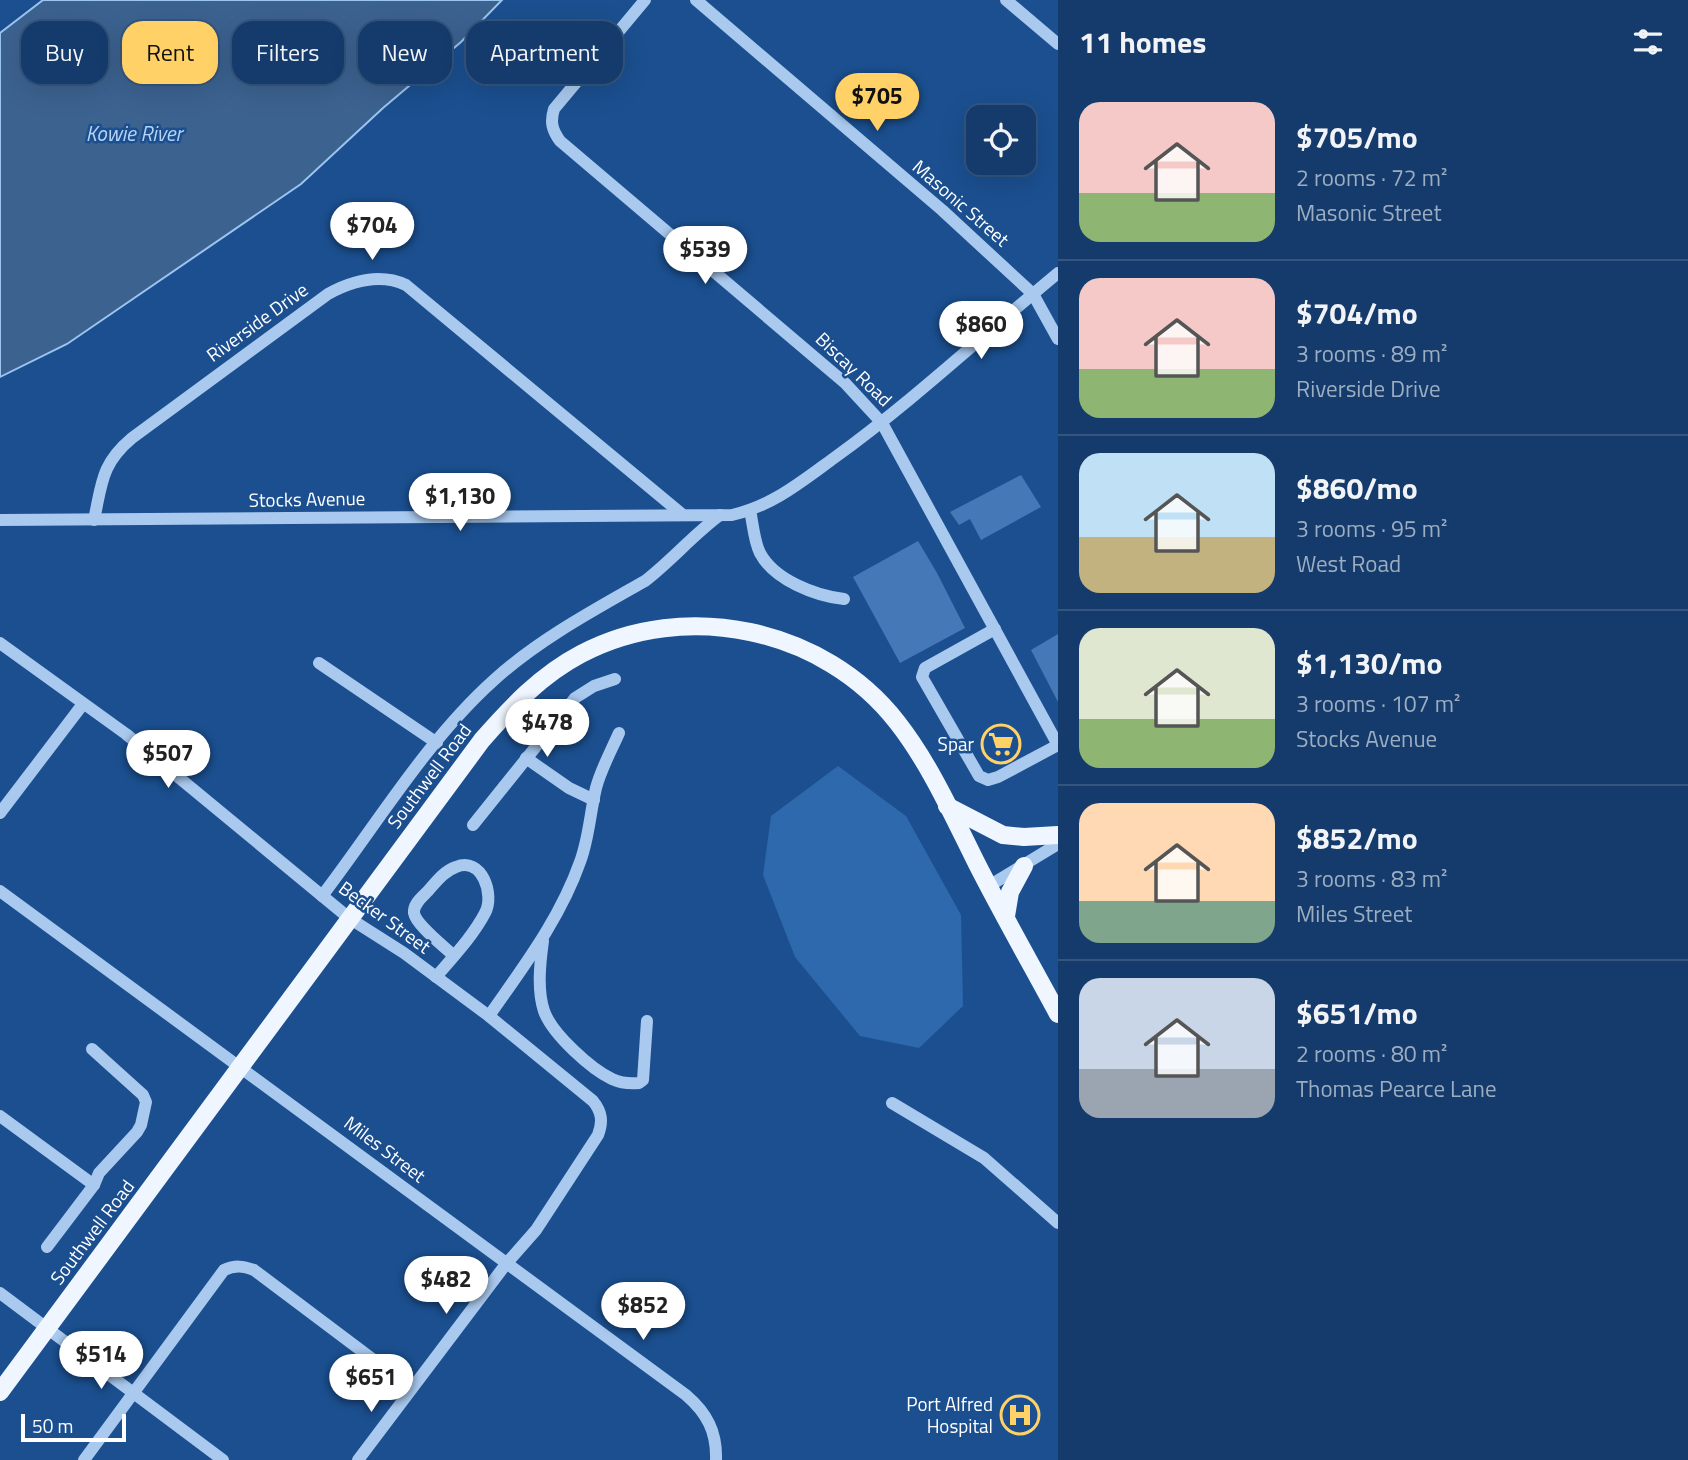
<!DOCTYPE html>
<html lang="en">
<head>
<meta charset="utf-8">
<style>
	:root { --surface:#143b6b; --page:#1d4271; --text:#f1f3f6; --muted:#9dadc1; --line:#33557e; --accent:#ffd166 }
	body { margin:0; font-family:"Titillium Web",sans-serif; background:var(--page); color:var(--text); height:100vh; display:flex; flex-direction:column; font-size:26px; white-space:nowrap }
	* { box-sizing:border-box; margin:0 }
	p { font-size:23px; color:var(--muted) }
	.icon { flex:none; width:38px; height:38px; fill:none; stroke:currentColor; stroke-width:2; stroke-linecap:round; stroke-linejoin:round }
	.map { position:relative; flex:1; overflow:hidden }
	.panel { display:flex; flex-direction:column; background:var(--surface); width:630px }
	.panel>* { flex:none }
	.top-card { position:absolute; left:21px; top:21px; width:665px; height:63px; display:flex; gap:14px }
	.fabs { position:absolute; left:966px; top:105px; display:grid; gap:14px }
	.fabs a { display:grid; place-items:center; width:70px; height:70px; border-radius:14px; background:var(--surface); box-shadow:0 7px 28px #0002,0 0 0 2px var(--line); font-size:35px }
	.scale { position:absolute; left:21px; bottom:18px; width:105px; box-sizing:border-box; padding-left:7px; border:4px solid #fff; border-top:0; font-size:19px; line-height:24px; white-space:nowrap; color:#fff; -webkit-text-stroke:5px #1b4f8f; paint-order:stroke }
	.price { position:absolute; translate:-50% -60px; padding:0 16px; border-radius:24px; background:#fff; color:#222; font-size:23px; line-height:46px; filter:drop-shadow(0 2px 4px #0008) }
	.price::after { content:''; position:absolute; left:50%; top:42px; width:21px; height:16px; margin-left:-10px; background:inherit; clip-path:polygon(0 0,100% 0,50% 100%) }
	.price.current { background:var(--accent); color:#111 }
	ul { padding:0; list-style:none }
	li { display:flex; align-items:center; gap:21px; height:175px; padding:0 21px }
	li+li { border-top:2px solid var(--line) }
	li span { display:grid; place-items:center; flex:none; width:196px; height:140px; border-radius:21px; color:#555 }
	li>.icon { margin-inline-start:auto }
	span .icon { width:84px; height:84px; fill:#fffc; stroke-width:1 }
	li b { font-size:30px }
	h2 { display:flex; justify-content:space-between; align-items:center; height:84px; padding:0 21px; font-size:30px }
	.chip { padding:0 24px; border-radius:21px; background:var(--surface); box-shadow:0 7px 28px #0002,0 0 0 2px var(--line); font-size:24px; line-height:63px }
	.chip.current { background:var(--accent); color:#111 }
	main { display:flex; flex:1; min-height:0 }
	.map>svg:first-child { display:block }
	.green { fill:#2e69ad }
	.water { fill:#3c6290; stroke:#9cc4f0; stroke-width:2 }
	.building { fill:#4478b7 }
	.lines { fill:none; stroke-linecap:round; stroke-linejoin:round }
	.minor { stroke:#a9c9ee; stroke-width:12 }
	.major { stroke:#f0f6ff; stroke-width:18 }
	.labels { text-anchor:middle; stroke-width:5; stroke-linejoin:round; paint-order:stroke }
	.street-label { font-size:19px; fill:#fff; stroke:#1b4f8f }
	.poi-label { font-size:19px; fill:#fff; stroke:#1b4f8f; text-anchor:end }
	.water-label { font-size:21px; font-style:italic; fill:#b5d3f5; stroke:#1b4f8f }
</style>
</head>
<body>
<main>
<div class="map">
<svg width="1058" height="1460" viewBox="0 0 1058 1460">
	<rect width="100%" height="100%" fill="#1b4f8f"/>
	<!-- green -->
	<path class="green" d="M838,766l68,50 55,99 2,91 -44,42 -59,-12 -65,-79 -32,-82 8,-59z"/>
	<!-- water -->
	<path class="water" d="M43,0h459l-41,42 -78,66 -82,76 -234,160 -67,33v-344z"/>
	<!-- building -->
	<g class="building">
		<path d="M1021,475l20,32 -60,33 -11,-21 -11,6 -9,-13z"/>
		<path d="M918,541l19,32 28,55 -65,35 -47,-86z"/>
		<path d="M1058,634v68l-27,-52z"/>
	</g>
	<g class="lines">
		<!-- minor -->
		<g class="minor">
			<path d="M645,0l-91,109c-4,13 -2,21 6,32l285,242 37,40 176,322"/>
			<path d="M696,0l246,210 91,84 25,45"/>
			<path d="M1006,0l52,44"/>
			<path d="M750,510c3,14 4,31 10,43 14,27 56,43 84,46"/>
			<path d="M0,520l732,-5c40,-9 69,-33 102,-57 79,-57 149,-123 224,-185"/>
			<path d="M94,520c8,-37 7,-56 38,-82l196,-144c24,-13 52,-21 78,-9l277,230"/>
			<path d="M995,629l-70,39 -3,9 57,99 9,4 10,-3 60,-32"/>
			<path d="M0,643l126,91 223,184 55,35 85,63 104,85c9,11 10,21 5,34l-62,95 -30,34 -148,196"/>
			<path d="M319,663l118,80"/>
			<path d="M526,758l43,30 25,12"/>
			<path d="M0,813l83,-109"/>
			<path d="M473,825l102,-127 19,-12 21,-7"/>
			<path d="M989,886l69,-42"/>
			<path d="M0,891l686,504c21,18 31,37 30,65"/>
			<path d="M322,896c55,-72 105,-156 172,-216 44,-40 100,-70 151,-99 27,-21 48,-46 75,-66"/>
			<path d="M543,941c-3,22 -6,49 1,70 8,23 47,58 68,68 9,4 18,5 27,4l4,-3 4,-59"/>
			<path d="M436,977c17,-20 37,-41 49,-64 10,-18 -3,-57 -29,-46 -12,4 -20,15 -28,24 -6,6 -15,13 -14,22 2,12 31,34 40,43"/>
			<path d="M489,1016c34,-49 71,-97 91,-154 9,-24 10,-49 16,-74 5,-19 15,-37 23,-55"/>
			<path d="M892,1103l92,55 74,65"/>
			<path d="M0,1116l94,69"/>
			<path d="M47,1247l47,-62 5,-12 38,-41 4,-7 5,-23 -3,-7 -51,-46"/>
			<path d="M0,1293l223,167"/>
			<path d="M84,1460l140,-190c11,-5 19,-4 30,0l157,118"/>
		</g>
		<!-- major -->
		<g class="major">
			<path d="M947,806l56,29 21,2 34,-2"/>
			<path d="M1006,916l4,-24 14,-26"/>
			<path d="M0,1392l482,-652c29,-33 59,-65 99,-86 104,-55 243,-26 316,68 33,42 56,94 80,142 26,51 54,100 81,150"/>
		</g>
	</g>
	<!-- icons -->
	<defs>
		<symbol id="supermarket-ring" viewBox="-11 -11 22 22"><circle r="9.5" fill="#1b4f8f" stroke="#ffd166" stroke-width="1.5"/><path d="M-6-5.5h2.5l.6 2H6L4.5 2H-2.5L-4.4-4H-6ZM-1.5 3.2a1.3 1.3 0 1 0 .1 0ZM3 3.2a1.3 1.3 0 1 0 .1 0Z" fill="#ffd166"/></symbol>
		<symbol id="hospital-ring" viewBox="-11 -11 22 22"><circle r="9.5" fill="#1b4f8f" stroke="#ffd166" stroke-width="1.5"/><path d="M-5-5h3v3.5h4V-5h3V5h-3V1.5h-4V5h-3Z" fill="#ffd166"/></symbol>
	</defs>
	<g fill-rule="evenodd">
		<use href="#supermarket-ring" x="979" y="722" width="44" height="44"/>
		<use href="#hospital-ring" x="998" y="1393" width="44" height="44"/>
	</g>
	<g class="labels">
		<!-- street labels -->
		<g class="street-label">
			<text transform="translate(961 203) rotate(41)" y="7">Masonic Street</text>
			<text transform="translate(257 322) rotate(-36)" y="7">Riverside Drive</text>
			<text transform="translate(854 369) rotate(44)" y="7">Biscay Road</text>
			<text transform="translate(307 499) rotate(-1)" y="7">Stocks Avenue</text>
			<text transform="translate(429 776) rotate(-53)" y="7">Southwell Road</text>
			<text transform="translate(385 917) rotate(36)" y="7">Becker Street</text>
			<text transform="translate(385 1149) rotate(37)" y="7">Miles Street</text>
			<text transform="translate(92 1232) rotate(-53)" y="7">Southwell Road</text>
		</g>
		<!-- poi labels -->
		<g class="poi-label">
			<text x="974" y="751">Spar</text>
			<text x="993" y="1411">Port Alfred<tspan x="993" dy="22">Hospital</tspan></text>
		</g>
		<!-- water labels -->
		<g class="water-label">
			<text x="134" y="141">Kowie River</text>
		</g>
	</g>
</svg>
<div class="fabs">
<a><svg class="icon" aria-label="locate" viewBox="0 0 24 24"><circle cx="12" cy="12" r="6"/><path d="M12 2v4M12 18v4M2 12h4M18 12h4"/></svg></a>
</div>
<div class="scale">50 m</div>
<b class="price current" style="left:877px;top:133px">$705</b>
<b class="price" style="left:372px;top:262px">$704</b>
<b class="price" style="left:705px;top:286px">$539</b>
<b class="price" style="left:981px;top:361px">$860</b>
<b class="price" style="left:460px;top:533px">$1,130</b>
<b class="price" style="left:547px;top:759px">$478</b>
<b class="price" style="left:168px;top:790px">$507</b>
<b class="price" style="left:446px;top:1316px">$482</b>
<b class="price" style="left:643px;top:1342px">$852</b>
<b class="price" style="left:101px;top:1391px">$514</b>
<b class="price" style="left:371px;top:1414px">$651</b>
<div class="top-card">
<a class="chip">Buy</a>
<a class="chip current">Rent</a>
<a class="chip">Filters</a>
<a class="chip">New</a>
<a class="chip">Apartment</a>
</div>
</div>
<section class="panel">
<h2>11 homes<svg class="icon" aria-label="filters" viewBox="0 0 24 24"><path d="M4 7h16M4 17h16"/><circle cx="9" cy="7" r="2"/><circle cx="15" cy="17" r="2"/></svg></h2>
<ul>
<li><span style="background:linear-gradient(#f6c9c9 65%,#8fb573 0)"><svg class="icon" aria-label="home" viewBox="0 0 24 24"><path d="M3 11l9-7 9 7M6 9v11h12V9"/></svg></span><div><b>$705/mo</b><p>2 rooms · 72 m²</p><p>Masonic Street</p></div></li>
<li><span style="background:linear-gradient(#f6c9c9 65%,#8fb573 0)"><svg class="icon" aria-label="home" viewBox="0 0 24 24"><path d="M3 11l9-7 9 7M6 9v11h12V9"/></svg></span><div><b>$704/mo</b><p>3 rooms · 89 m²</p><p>Riverside Drive</p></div></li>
<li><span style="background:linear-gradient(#bfe0f5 60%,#c2b280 0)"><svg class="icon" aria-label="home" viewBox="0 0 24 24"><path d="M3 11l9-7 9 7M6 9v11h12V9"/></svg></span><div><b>$860/mo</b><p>3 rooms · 95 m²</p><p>West Road</p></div></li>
<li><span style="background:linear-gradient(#dfe7d0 65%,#8fb573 0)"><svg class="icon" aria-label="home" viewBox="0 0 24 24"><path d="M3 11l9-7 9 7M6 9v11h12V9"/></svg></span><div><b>$1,130/mo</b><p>3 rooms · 107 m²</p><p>Stocks Avenue</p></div></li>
<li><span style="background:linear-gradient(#ffd9b3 70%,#7fa58c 0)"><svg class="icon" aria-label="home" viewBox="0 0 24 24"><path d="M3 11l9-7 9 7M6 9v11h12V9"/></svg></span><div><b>$852/mo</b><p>3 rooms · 83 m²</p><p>Miles Street</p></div></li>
<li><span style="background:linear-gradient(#c9d6e8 65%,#9aa5b1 0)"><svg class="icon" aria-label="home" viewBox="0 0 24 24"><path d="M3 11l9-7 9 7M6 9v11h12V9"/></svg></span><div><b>$651/mo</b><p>2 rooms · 80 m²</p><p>Thomas Pearce Lane</p></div></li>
</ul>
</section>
</main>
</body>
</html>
